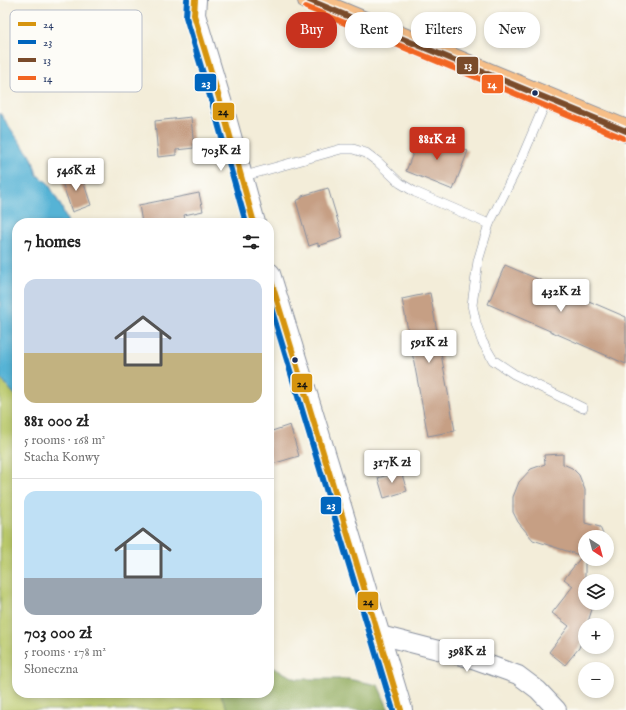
<!DOCTYPE html>
<html lang="en">
<head>
<meta charset="utf-8">
<style>
	:root { --surface:#fff; --page:#f2f2f2; --text:#222; --muted:#767676; --line:#e0e0e0; --accent:#c8321e }
	body { margin:0; font-family:"IM FELL English",serif; background:var(--page); color:var(--text); height:100vh; display:flex; flex-direction:column; font-size:15px; white-space:nowrap }
	* { box-sizing:border-box; margin:0 }
	p { font-size:13px; color:var(--muted) }
	.icon { flex:none; width:22px; height:22px; fill:none; stroke:currentColor; stroke-width:2; stroke-linecap:round; stroke-linejoin:round }
	.map { position:relative; flex:1; overflow:hidden }
	.details { position:absolute; left:12px; top:218px; width:262px; height:480px; display:flex; flex-direction:column; background:var(--surface); border-radius:16px; box-shadow:0 2px 6px #0003 }
	.details>* { flex:none }
	.hud { position:absolute; left:286px; top:12px; width:280px; height:36px; display:flex; gap:8px }
	.needle { width:26px; rotate:144deg }
	.fabs { position:absolute; left:578px; top:530px; display:grid; gap:8px }
	.fabs a { display:grid; place-items:center; width:36px; height:36px; border-radius:50%; background:var(--surface); box-shadow:0 2px 6px #0003; font-size:20px }
	.price { position:absolute; translate:-50% -34px; padding:0 9px; border-radius:4px; background:#fff; color:#222; font-size:13px; line-height:26px; filter:drop-shadow(0 1px 2px #0008) }
	.price::after { content:''; position:absolute; left:50%; top:24px; width:12px; height:9px; margin-left:-6px; background:inherit; clip-path:polygon(0 0,100% 0,50% 100%) }
	.price.on { background:var(--accent); color:#fff }
	ul { padding:0; list-style:none }
	li { display:grid; align-content:center; gap:8px; height:212px; padding:0 12px }
	li+li { border-top:1px solid var(--line) }
	li span { display:grid; place-items:center; height:124px; border-radius:12px; color:#555 }
	li>.icon { margin-inline-start:auto }
	span .icon { width:72px; height:72px; fill:#fffc; stroke-width:1 }
	li b { font-size:17px }
	h2 { display:flex; justify-content:space-between; align-items:center; height:48px; padding:0 12px; font-size:17px }
	.pill { padding:0 14px; border-radius:16px; background:var(--surface); box-shadow:0 2px 6px #0003; font-size:14px; line-height:36px }
	.pill.on { background:var(--accent); color:#fff }
	.map>svg:first-child { display:block }
	.green { fill:#b9c86b; stroke:#6a7c64 }
	.forest { fill:#92ac5f; stroke:#566e5e }
	.water { fill:#57b3d5; stroke:#39719a }
	.building { fill:#c69f84 }
	.lines { fill:none; stroke-linecap:round; stroke-linejoin:round }
	.service-casing { stroke:#878e9c; stroke-width:10 }
	.minor-casing { stroke:#878e9c; stroke-width:20 }
	.tertiary-casing { stroke:#878e9c; stroke-width:24 }
	.primary-casing { stroke:#878e9c; stroke-width:24 }
	.service { stroke:#fff; stroke-width:9 }
	.minor { stroke:#fff; stroke-width:18 }
	.tertiary { stroke:#fff; stroke-width:22 }
	.primary { stroke:#f6be87; stroke-width:22 }
	.bus-1-casing { stroke:#fdfcf7; stroke-width:9 }
	.bus-2-casing { stroke:#fdfcf7; stroke-width:9 }
	.bus-3-casing { stroke:#fdfcf7; stroke-width:9 }
	.bus-4-casing { stroke:#fdfcf7; stroke-width:9 }
	.bus-1 { stroke:#d6940e; stroke-width:6 }
	.bus-2 { stroke:#0065bd; stroke-width:6 }
	.bus-3 { stroke:#7a4b2a; stroke-width:6 }
	.bus-4 { stroke:#f26522; stroke-width:6 }
	.bus-dot { fill:#1b2f5e; stroke:#fdfcf7; stroke-width:1.5 }
	.key { fill:#fdfcf7; stroke:#b9bec9; stroke-width:1 }
	.key-label { font-size:11px; fill:#1b2f5e }
	.line-badge { stroke:#fdfcf7; stroke-width:1.5 }
	.badge-label { font-size:11px; text-anchor:middle; font-weight:bold; fill:#fff }
	.pale-badge-label { font-size:11px; text-anchor:middle; font-weight:bold; fill:#111 }
</style>
</head>
<body>
<div class="map">
<svg width="626" height="710" viewBox="0 0 626 710">
	<rect width="100%" height="100%" fill="#fdfcf7"/>
	<filter id="ink" filterUnits="userSpaceOnUse"><feTurbulence type="fractalNoise" baseFrequency=".025" numOctaves="2"/><feDisplacementMap in="SourceGraphic" scale="8" xChannelSelector="R" yChannelSelector="G"/><feConvolveMatrix kernelMatrix="1 2 1 2 8 2 1 2 1" color-interpolation-filters="sRGB"/></filter>
	<filter id="wash" filterUnits="userSpaceOnUse"><feTurbulence type="fractalNoise" baseFrequency=".012" numOctaves="4" result="noise"/><feDisplacementMap in="SourceGraphic" scale="16" xChannelSelector="R" yChannelSelector="G"/><feGaussianBlur stdDeviation="0.9" result="paint"/><feColorMatrix in="noise" values="0 0 0 0 0 0 0 0 0 0 0 0 0 0 0 0 0 1.4 0 .05"/><feComposite in="paint" operator="in"/></filter>
	<g filter="url(#wash)">
		<rect width="100%" height="100%" fill="#f3edd9"/>
		<!-- green -->
		<path class="green" d="M0,378l17,19v296h203l8,17h-228z"/>
		<!-- forest -->
		<path class="forest" d="M269,666l28,13h51l30,6 11,25h-161l-8,-17h49z"/>
		<!-- water -->
		<path class="water" d="M0,113l21,31 11,14 5,17 11,8 14,25 6,15h-51v174l-17,-19z"/>
		<g id="blocks">
			<!-- building -->
			<g class="building">
				<path d="M191,117l3,31 -18,2v5l-18,2 -3,-36z"/>
				<path d="M421,133l47,18 -15,39 -47,-19z"/>
				<path d="M80,172l11,33 -19,7 -11,-33z"/>
				<path d="M328,188l15,50 -25,8v-3l-9,3 -13,-45 6,-3v-2z"/>
				<path d="M199,193l4,18 -19,4 1,4 -19,4h-24l-3,-18z"/>
				<path d="M505,265l121,52v47l-138,-60z"/>
				<path d="M430,293l25,138 -27,5 -26,-137z"/>
				<path d="M290,425l9,31 -27,8 -3,-11v-21z"/>
				<path d="M563,454v10l9,4 7,7 6,15v33l15,4 4,10h-19v66h9l-7,22h-2v14l-2,-2 -4,11 -14,17 -16,-13 20,-26 -17,-13 21,-27 -9,-7 18,-23 -49,-16 -15,-18 -5,-10v-15l6,-15 12,-13 14,-5 -1,-9z"/>
				<path d="M401,471l6,20 -23,7 -6,-20z"/>
			</g>
		</g>
	</g>
	<g filter="url(#ink)">
		<use href="#blocks" fill-opacity="0" stroke="#878e9c" stroke-width="1"/>
		<g class="lines">
			<defs>
				<g id="service">
					<path d="M547,99l-26,61 -32,64 -11,37 -6,44 4,18 6,18 11,19 21,14 69,34"/>
					<path d="M241,177l100,-28h12l13,4 12,9 22,21 15,9 74,32"/>
				</g>
				<path id="minor" d="M380,635l93,24 45,16 20,15 19,20"/>
				<g id="tertiary">
					<path d="M195,0l-1,15 29,96 31,112"/>
					<path d="M269,274l59,192 73,244"/>
				</g>
				<path id="primary" d="M309,0l317,131"/>
			</defs>
			<!-- service casing -->
			<use href="#service" class="service-casing"/>
			<!-- minor casing -->
			<use href="#minor" class="minor-casing"/>
			<!-- tertiary casing -->
			<use href="#tertiary" class="tertiary-casing"/>
			<!-- primary casing -->
			<use href="#primary" class="primary-casing"/>
			<!-- service -->
			<use href="#service" class="service"/>
			<!-- minor -->
			<use href="#minor" class="minor"/>
			<!-- tertiary -->
			<use href="#tertiary" class="tertiary"/>
			<!-- primary -->
			<use href="#primary" class="primary"/>
			<defs>
				<g id="bus-1">
					<path d="M195,0l-1,15 29,96 31,112"/>
					<path d="M269,274l132,436"/>
				</g>
				<g id="bus-2">
					<path d="M187,0l-1,17 29,96 31,110"/>
					<path d="M269,301l124,409"/>
				</g>
				<path id="bus-3" d="M309,0l317,131"/>
				<path id="bus-4" d="M306,7l317,131"/>
			</defs>
			<!-- bus-1 casing -->
			<use href="#bus-1" class="bus-1-casing"/>
			<!-- bus-2 casing -->
			<use href="#bus-2" class="bus-2-casing"/>
			<!-- bus-3 casing -->
			<use href="#bus-3" class="bus-3-casing"/>
			<!-- bus-4 casing -->
			<use href="#bus-4" class="bus-4-casing"/>
			<!-- bus-1 -->
			<use href="#bus-1" class="bus-1"/>
			<!-- bus-2 -->
			<use href="#bus-2" class="bus-2"/>
			<!-- bus-3 -->
			<use href="#bus-3" class="bus-3"/>
			<!-- bus-4 -->
			<use href="#bus-4" class="bus-4"/>
		</g>
	</g>
	<!-- markers -->
	<g class="bus-dot">
		<circle cx="535" cy="93" r="3.5"/>
		<circle cx="295" cy="360" r="3.5"/>
	</g>
	<!-- legend -->
	<rect x="10" y="10" width="132" height="82" rx="6" class="key"/>
	<rect x="18" y="22" width="18" height="4" fill="#d6940e"/>
	<rect x="18" y="40" width="18" height="4" fill="#0065bd"/>
	<rect x="18" y="58" width="18" height="4" fill="#7a4b2a"/>
	<rect x="18" y="76" width="18" height="4" fill="#f26522"/>
	<g class="key-label">
		<text x="43" y="28">24</text>
		<text x="43" y="46">23</text>
		<text x="43" y="64">13</text>
		<text x="43" y="82">14</text>
	</g>
	<g class="line-badge">
		<rect x="456" y="56" width="23" height="19" rx="4" fill="#7a4b2a"/>
		<rect x="194" y="73" width="23" height="19" rx="4" fill="#0065bd"/>
		<rect x="481" y="74" width="23" height="20" rx="4" fill="#f26522"/>
		<rect x="212" y="102" width="23" height="19" rx="4" fill="#d6940e"/>
		<rect x="291" y="373" width="22" height="20" rx="4" fill="#d6940e"/>
		<rect x="320" y="496" width="22" height="19" rx="4" fill="#0065bd"/>
		<rect x="357" y="591" width="22" height="20" rx="4" fill="#d6940e"/>
	</g>
	<g class="badge-label">
		<text x="468" y="69">13</text>
		<text x="206" y="87">23</text>
		<text x="492" y="88">14</text>
		<text x="331" y="509">23</text>
	</g>
	<g class="pale-badge-label">
		<text x="223" y="115">24</text>
		<text x="302" y="387">24</text>
		<text x="368" y="605">24</text>
	</g>
</svg>
<div class="fabs">
<a><svg class="needle" viewBox="-14 -14 28 28"><path d="M0-13l5 13h-10z" fill="#e53935"/><path d="M0 13l5-13h-10z" fill="#767676"/></svg></a>
<a><svg class="icon" aria-label="layers" viewBox="0 0 24 24"><path d="M12 4l9 5-9 5-9-5zM3 14l9 5 9-5"/></svg></a>
<a>+</a>
<a>−</a>
</div>
<b class="price on" style="left:437px;top:161px">881K zł</b>
<b class="price" style="left:221px;top:172px">703K zł</b>
<b class="price" style="left:76px;top:192px">546K zł</b>
<b class="price" style="left:561px;top:313px">432K zł</b>
<b class="price" style="left:429px;top:364px">591K zł</b>
<b class="price" style="left:392px;top:484px">317K zł</b>
<b class="price" style="left:467px;top:673px">398K zł</b>
<div class="hud">
<a class="pill on">Buy</a>
<a class="pill">Rent</a>
<a class="pill">Filters</a>
<a class="pill">New</a>
</div>
<section class="details">
<h2>7 homes<svg class="icon" aria-label="filters" viewBox="0 0 24 24"><path d="M4 7h16M4 17h16"/><circle cx="9" cy="7" r="2"/><circle cx="15" cy="17" r="2"/></svg></h2>
<ul>
<li><span style="background:linear-gradient(#c9d6e8 60%,#c2b280 0)"><svg class="icon" aria-label="home" viewBox="0 0 24 24"><path d="M3 11l9-7 9 7M6 9v11h12V9"/></svg></span><div><b>881 000 zł</b><p>5 rooms · 168 m²</p><p>Stacha Konwy</p></div></li>
<li><span style="background:linear-gradient(#bfe0f5 70%,#9aa5b1 0)"><svg class="icon" aria-label="home" viewBox="0 0 24 24"><path d="M3 11l9-7 9 7M6 9v11h12V9"/></svg></span><div><b>703 000 zł</b><p>5 rooms · 178 m²</p><p>Słoneczna</p></div></li>
</ul>
</section>
</div>
</body>
</html>
